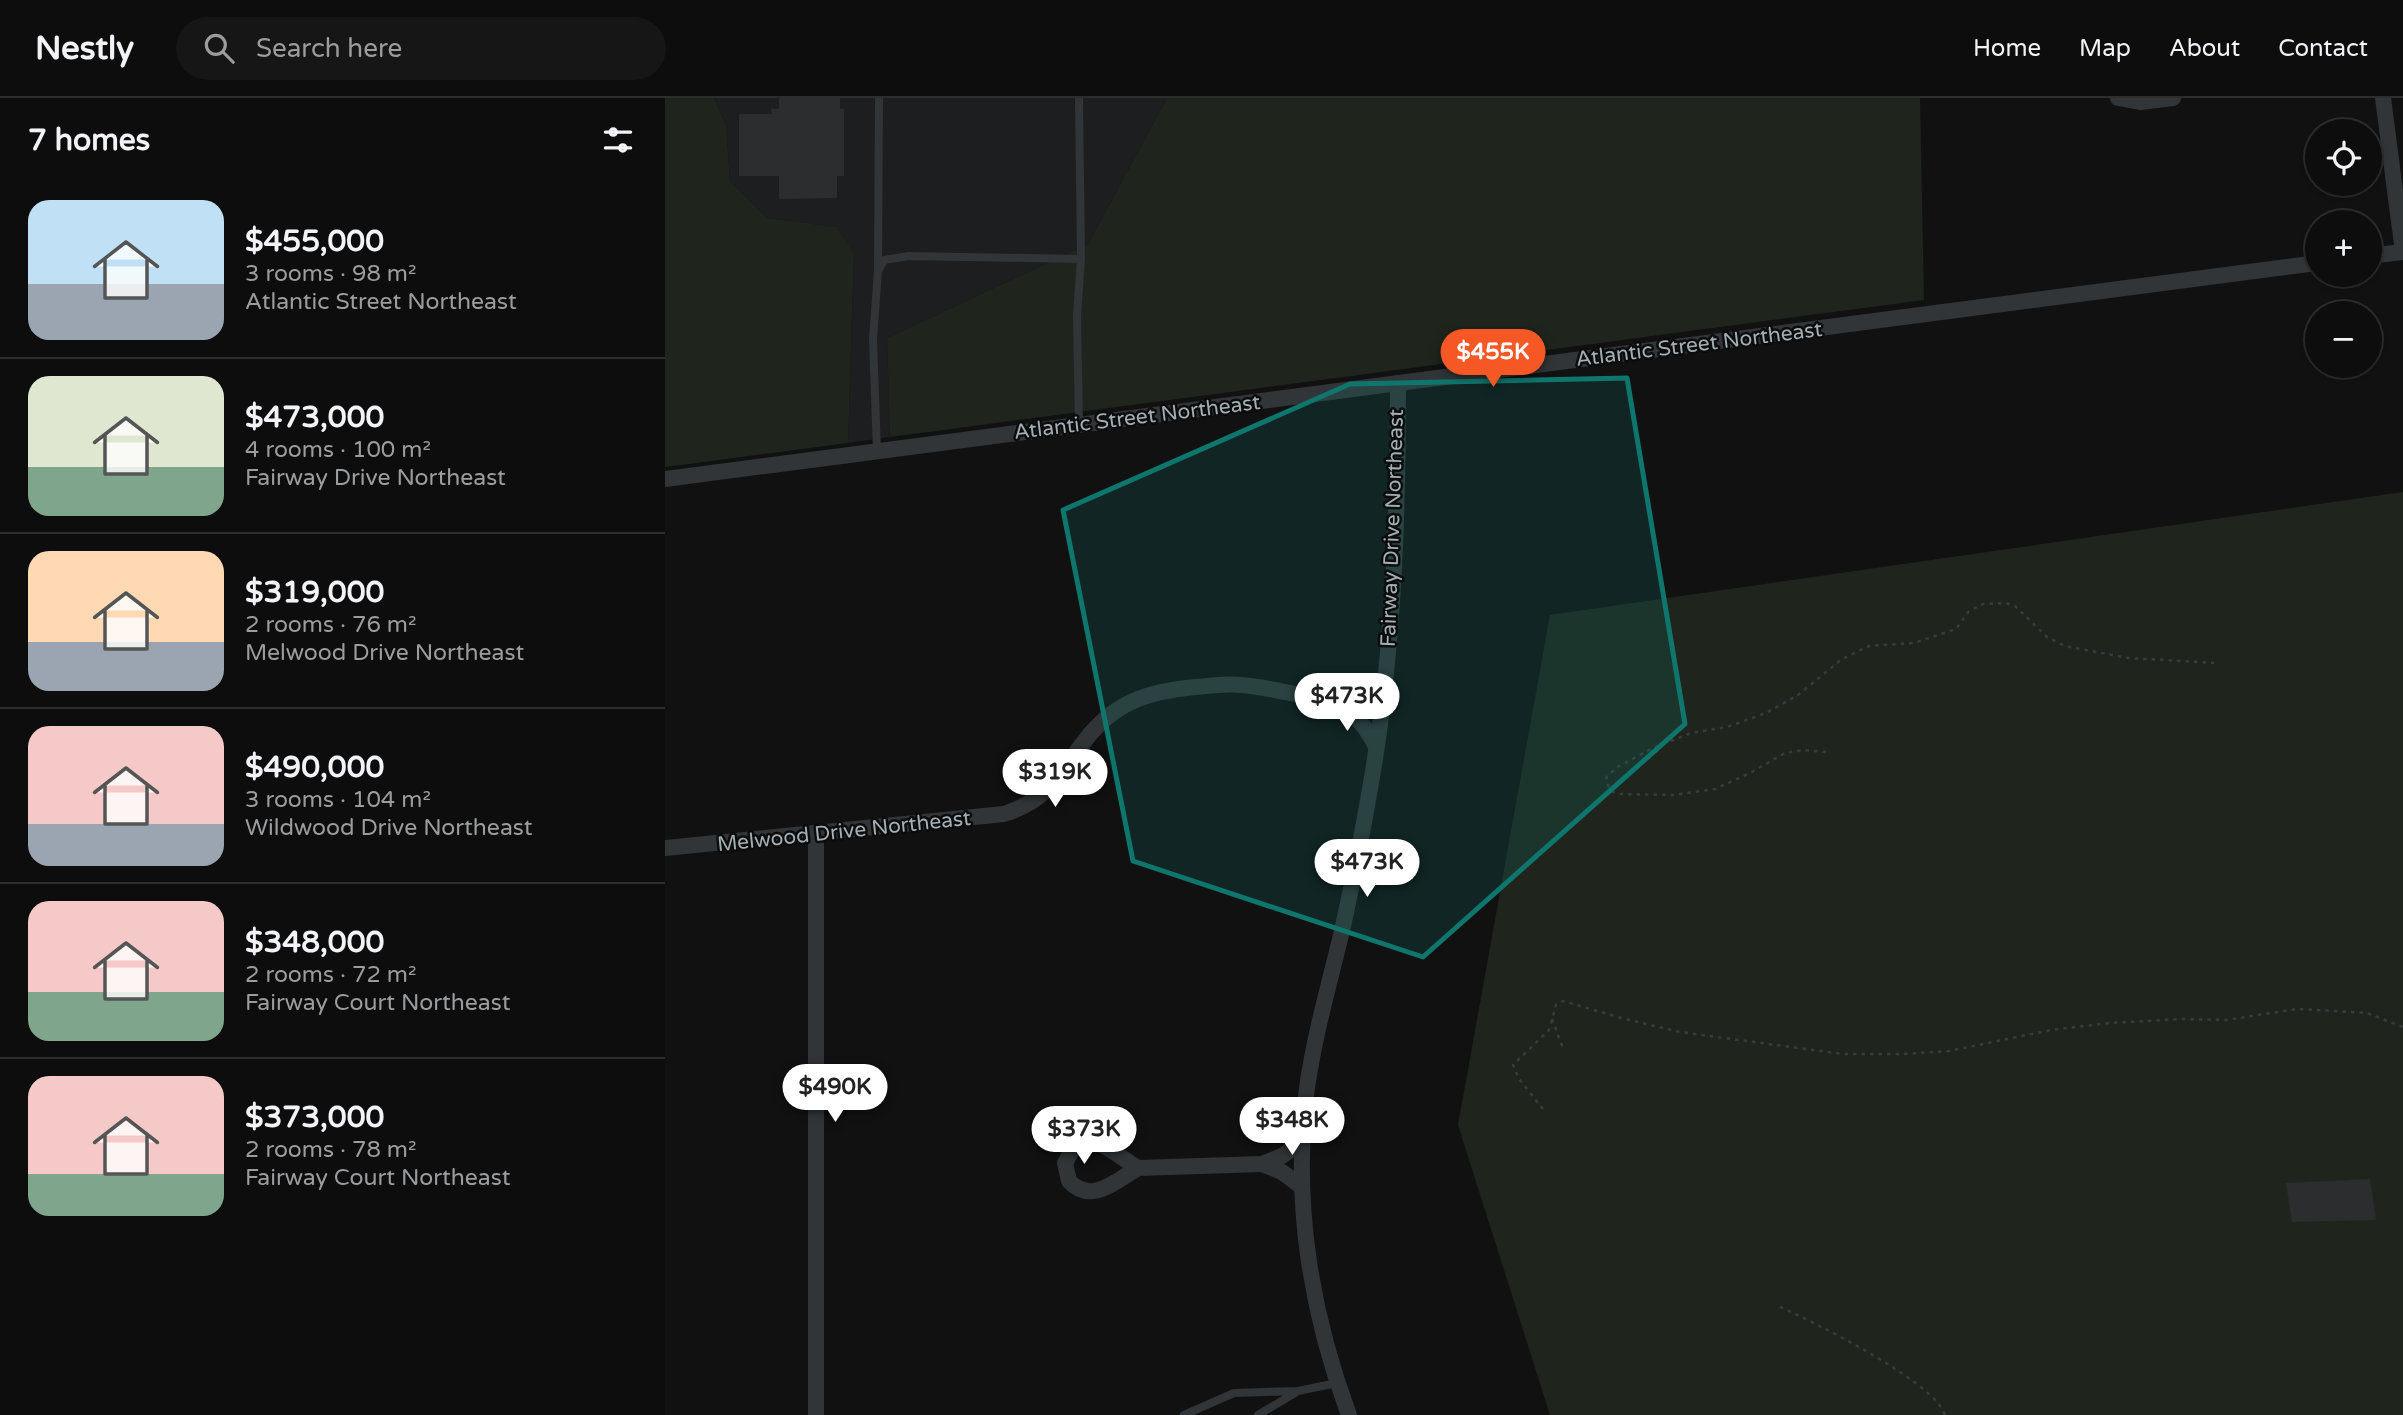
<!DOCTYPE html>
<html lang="en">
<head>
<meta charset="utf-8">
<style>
	:root { --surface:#0d0d0e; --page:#161617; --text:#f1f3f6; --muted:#9a9c9e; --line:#2d2d2e; --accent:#f65825 }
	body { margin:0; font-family:"Varela Round",sans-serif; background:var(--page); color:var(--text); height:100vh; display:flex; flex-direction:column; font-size:26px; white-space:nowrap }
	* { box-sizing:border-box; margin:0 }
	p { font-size:23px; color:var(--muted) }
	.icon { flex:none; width:38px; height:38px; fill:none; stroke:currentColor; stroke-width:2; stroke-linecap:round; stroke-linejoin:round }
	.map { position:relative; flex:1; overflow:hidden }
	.side { display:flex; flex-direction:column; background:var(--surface); width:665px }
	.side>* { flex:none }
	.buttons { position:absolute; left:1640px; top:21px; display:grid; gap:14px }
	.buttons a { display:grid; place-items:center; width:77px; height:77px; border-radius:50%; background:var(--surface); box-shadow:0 2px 5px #0004,0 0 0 2px var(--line); font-size:35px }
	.price { position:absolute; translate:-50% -60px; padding:0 16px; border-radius:24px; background:#fff; color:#222; font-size:23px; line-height:46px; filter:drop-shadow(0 2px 4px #0008) }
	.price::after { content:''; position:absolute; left:50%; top:42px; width:21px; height:16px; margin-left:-10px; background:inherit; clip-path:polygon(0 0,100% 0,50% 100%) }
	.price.selected { background:var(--accent); color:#fff }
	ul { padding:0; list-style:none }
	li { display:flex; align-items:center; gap:21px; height:175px; padding:0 28px }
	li+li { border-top:2px solid var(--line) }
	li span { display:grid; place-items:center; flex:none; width:196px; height:140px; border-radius:21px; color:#555 }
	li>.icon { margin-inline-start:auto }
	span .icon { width:84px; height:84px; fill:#fffc; stroke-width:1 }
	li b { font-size:30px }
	h2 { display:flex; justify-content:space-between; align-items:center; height:84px; padding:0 28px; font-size:30px }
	header { display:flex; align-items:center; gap:42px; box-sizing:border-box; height:98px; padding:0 35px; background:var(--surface); border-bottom:2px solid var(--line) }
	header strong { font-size:33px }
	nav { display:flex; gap:38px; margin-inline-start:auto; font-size:24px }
	.search { width:490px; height:63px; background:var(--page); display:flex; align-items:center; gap:18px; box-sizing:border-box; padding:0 24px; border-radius:38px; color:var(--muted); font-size:26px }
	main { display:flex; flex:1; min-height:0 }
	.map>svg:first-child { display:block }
	.built { fill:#1d1e1f }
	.green { fill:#1f251d }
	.building { fill:#2b2d2e }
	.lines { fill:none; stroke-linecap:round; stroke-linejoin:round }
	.path { stroke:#373c3e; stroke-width:2.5; stroke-dasharray:3.5 5; stroke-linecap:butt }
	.lane { stroke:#313537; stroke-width:8 }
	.street { stroke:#313537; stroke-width:16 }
	.marked { fill:#0f766e; fill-opacity:0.2; stroke:#0f766e; stroke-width:5; stroke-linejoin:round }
	.labels { text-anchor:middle; stroke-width:5; stroke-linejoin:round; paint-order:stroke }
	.street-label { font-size:21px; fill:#a1aeb3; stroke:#0c0c0d }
</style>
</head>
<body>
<header>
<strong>Nestly</strong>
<div class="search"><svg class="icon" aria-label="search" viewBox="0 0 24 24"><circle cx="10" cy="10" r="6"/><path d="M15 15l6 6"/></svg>Search here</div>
<nav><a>Home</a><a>Map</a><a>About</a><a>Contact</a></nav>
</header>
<main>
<section class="side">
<h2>7 homes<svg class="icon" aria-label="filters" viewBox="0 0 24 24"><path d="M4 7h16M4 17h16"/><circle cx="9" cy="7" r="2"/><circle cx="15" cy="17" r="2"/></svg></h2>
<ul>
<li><span style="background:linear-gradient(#bfe0f5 60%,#9aa5b1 0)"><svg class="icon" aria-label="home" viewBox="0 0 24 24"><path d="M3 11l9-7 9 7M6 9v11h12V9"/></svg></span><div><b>$455,000</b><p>3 rooms · 98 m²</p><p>Atlantic Street Northeast</p></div></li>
<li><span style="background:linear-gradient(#dfe7d0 65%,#7fa58c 0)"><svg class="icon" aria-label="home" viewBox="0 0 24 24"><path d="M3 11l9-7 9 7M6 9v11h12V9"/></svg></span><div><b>$473,000</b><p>4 rooms · 100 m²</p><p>Fairway Drive Northeast</p></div></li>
<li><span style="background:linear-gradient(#ffd9b3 65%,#9aa5b1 0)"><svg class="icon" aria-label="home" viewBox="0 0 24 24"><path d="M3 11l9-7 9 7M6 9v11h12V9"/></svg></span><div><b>$319,000</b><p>2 rooms · 76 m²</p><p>Melwood Drive Northeast</p></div></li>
<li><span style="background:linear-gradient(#f6c9c9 70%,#9aa5b1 0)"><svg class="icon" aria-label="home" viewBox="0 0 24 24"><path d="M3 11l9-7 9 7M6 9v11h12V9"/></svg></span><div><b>$490,000</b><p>3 rooms · 104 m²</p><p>Wildwood Drive Northeast</p></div></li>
<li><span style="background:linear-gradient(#f6c9c9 65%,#7fa58c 0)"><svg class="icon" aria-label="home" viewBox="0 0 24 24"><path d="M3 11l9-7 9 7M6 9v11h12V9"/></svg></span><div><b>$348,000</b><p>2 rooms · 72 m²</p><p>Fairway Court Northeast</p></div></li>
<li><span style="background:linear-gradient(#f6c9c9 70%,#7fa58c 0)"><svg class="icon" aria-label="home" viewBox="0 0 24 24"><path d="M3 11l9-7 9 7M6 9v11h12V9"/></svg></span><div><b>$373,000</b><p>2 rooms · 78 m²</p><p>Fairway Court Northeast</p></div></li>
</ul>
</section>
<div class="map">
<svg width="1738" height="1317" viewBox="0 0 1738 1317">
	<rect width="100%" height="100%" fill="#111112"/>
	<!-- built -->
	<path class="built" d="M49,0h453l-79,146 -201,94 3,99 -42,6 6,-190 -19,-26 -68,-9 -37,-37 -4,-57z"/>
	<!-- green -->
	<g class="green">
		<path d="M0,0h49l12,26 4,57 37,37 69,9 18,26 -6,190 -183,24z"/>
		<path d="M502,0h753l4,202 -1034,137 -3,-99 201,-94z"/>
		<path d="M1738,394v923h-853l-92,-290 92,-510z"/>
	</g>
	<!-- building -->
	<g class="building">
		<path d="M114,0h61v11h4v67h-7v22l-58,1v-23h-40v-62h33l-1,-5h8z"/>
		<path d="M1705,1081l6,41 -84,2 -6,-39z"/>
	</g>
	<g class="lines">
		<!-- path -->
		<g class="path">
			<path d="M1161,654l-23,-2 -18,3 -35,20 -35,16 -41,6 -55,-1 -8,-3 -5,-10 1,-5 12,-10 34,-18 38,-15 36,-6 39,-14 32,-18 44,-36 27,-13 45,-3 42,-14 13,-18 14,-7 23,-1 9,3 32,31 18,9 63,12 86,5"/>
			<path d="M887,921l12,32"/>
			<path d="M878,1011l-24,-30 -6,-14 36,-35 7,-25 7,-4 62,18 55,13 163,22h60l46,-3 102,-21 58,-7 74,-4 43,1 71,-11 70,4 36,14"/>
			<path d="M1115,1209c34,15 155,75 165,108"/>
		</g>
		<!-- lane -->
		<g class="lane">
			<path d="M414,0l2,161"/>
			<path d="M213,170l1,-170"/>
			<path d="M212,353l-4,-111 5,-69 6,-11 25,-4 172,3 -4,56 2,110"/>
			<path d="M519,1317l50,-22 64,-2 39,-8"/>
			<path d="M593,1317l37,-22"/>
		</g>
		<!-- street -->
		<g class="street">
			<path d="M1453,0l22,4 33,-4"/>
			<path d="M1704,158l34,-4 -20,-154"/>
			<path d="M0,381l1652,-216"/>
			<path d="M672,605c18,11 30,24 39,44"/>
			<path d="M151,736v581"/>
			<path d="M0,750l339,-34c50,-16 56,-44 87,-81 28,-33 62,-42 104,-46 15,-1 32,-4 47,-2 32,3 64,12 95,18 19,-2 34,-8 47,-23"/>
			<path d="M424,1043c17,2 33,18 49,27 -22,13 -47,37 -69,13l-4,-18 9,-16z"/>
			<path d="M597,1066l20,8 20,15"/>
			<path d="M473,1070l124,-4 20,-8 20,-14"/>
			<path d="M684,1317c-37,-99 -55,-206 -44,-311 6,-56 22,-111 35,-165 12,-52 22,-104 31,-156 23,-132 27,-266 27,-400"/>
		</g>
	</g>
	<!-- marked area -->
	<path class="marked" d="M962,280l58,346 -262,233 -290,-96 -70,-351 287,-126z"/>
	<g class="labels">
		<!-- street labels -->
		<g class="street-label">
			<text transform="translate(1034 246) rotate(-7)" y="7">Atlantic Street Northeast</text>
			<text transform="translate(472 319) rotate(-7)" y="7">Atlantic Street Northeast</text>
			<text transform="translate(727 430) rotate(-88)" y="7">Fairway Drive Northeast</text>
			<text transform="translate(179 733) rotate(-6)" y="7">Melwood Drive Northeast</text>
		</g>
	</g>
</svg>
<div class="buttons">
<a><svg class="icon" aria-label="locate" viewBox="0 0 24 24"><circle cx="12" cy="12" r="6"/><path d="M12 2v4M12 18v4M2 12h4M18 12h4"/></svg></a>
<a>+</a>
<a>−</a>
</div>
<b class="price selected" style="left:828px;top:291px">$455K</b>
<b class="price" style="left:682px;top:635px">$473K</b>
<b class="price" style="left:390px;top:711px">$319K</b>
<b class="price" style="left:702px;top:801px">$473K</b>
<b class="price" style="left:170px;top:1026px">$490K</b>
<b class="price" style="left:627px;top:1059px">$348K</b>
<b class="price" style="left:419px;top:1068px">$373K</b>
</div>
</main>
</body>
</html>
